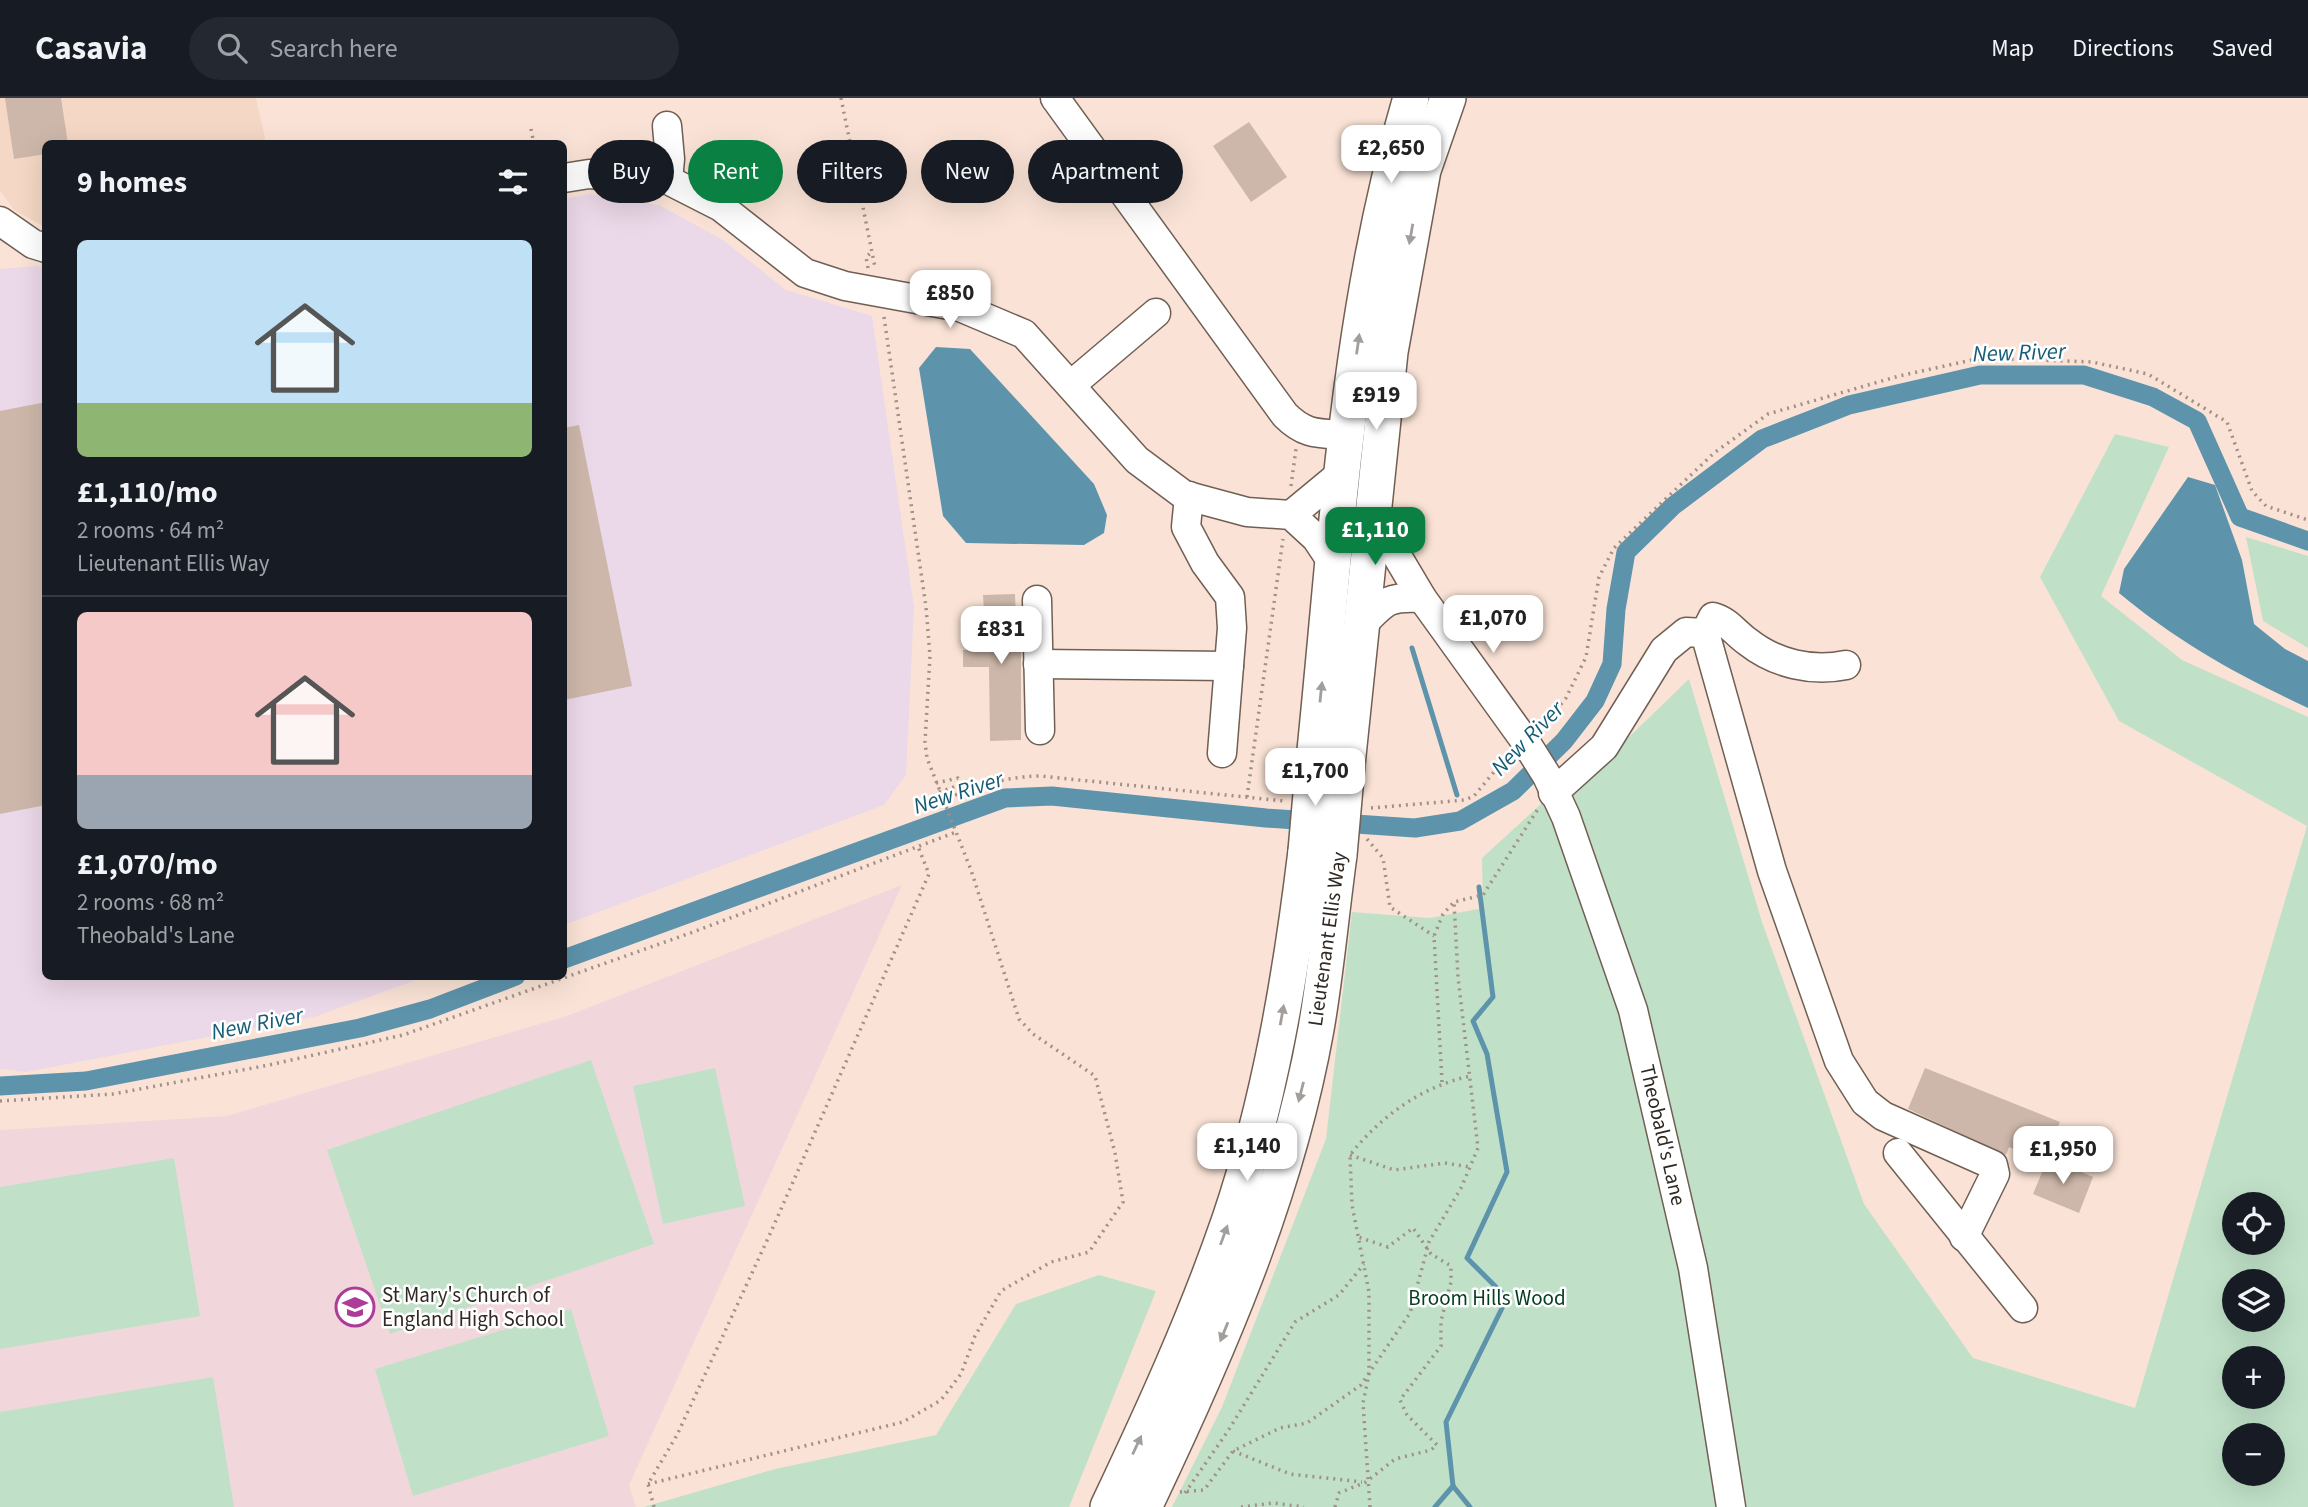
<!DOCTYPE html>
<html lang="en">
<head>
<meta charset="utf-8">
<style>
	:root { --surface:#171b24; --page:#242831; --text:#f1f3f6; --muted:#9ea1a6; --line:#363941; --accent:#0b8043 }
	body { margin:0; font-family:"Source Sans 3",sans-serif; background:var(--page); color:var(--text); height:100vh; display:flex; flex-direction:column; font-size:26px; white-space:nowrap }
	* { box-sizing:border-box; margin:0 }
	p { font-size:23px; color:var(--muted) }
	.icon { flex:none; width:38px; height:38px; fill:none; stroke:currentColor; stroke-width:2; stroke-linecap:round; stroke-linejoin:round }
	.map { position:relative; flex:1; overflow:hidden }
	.details { position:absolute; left:42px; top:42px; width:525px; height:840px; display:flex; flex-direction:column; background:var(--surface); border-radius:10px; box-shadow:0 7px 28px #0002 }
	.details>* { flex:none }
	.hud { position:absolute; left:588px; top:42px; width:665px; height:63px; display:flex; gap:14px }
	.fabs { position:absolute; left:2222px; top:1094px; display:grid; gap:14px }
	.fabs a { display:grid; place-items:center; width:63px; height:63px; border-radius:50%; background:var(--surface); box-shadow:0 7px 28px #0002; font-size:35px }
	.price { position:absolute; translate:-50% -60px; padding:0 16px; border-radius:14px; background:#fff; color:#222; font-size:23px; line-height:46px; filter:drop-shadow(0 2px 4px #0008) }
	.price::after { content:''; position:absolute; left:50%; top:42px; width:21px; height:16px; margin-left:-10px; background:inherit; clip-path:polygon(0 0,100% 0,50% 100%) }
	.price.selected { background:var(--accent); color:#fff }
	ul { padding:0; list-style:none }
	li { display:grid; align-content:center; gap:14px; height:371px; padding:0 35px }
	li+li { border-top:2px solid var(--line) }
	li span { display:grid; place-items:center; height:217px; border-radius:10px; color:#555 }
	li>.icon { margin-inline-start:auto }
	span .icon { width:126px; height:126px; fill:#fffc; stroke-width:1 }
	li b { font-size:30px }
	h2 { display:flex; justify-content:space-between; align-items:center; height:84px; padding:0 35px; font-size:30px }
	.pill { padding:0 24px; border-radius:32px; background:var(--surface); box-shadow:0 7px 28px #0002; font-size:24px; line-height:63px }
	.pill.selected { background:var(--accent); color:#fff }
	header { display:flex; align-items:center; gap:42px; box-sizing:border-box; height:98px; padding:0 35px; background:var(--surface); border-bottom:2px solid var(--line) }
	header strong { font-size:33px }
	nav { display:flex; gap:38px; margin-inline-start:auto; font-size:24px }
	.search { width:490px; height:63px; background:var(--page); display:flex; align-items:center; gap:18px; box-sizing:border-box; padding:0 24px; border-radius:38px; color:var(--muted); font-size:26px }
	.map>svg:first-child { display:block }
	.built { fill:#f4d7c4 }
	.industrial { fill:#ebd8e8 }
	.education { fill:#f1d7dc }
	.green { fill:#c0e1c8; fill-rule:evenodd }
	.water { fill:#5d93ab }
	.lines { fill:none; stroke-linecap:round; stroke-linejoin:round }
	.stream { stroke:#5d93ab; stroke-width:5 }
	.canal { stroke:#5d93ab; stroke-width:19 }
	.building { fill:#cdb7aa }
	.minor-casing { stroke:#715f53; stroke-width:31 }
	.major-casing { stroke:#715f53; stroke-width:38 }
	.path { stroke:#a09086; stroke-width:3.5; stroke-dasharray:2 5; stroke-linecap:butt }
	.minor { stroke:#fff; stroke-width:28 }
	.major { stroke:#fff; stroke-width:35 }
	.major-bridge-casing { stroke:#715f53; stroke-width:38; stroke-linecap:butt }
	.major-bridge { stroke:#fff; stroke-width:35 }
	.oneway { fill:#a29e9c }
	.labels { text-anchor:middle; stroke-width:5; stroke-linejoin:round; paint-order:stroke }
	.street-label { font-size:21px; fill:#302823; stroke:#fff }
	.poi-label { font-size:21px; fill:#302823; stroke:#fff; text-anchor:start }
	.park-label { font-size:21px; fill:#043d1f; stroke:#fff }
	.water-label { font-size:23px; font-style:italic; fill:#165c76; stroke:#fff }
</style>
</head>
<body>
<header>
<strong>Casavia</strong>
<div class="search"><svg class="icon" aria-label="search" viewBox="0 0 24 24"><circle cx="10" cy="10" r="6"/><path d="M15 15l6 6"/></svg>Search here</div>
<nav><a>Map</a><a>Directions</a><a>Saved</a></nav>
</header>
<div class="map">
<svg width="2308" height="1409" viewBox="0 0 2308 1409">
	<rect width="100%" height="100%" fill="#fae3d6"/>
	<!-- built -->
	<path class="built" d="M0,0h256l10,45 -220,1 -1,83 -31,-17 -14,-19z"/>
	<!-- industrial -->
	<g class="industrial">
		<path d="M589,96l70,11 64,35 63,50 86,26 42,291 -8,168 -22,30 -320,120v-726z"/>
		<path d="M37,168l9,3v707l378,1 -107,39 -291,56 -26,-3v-800z"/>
	</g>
	<!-- education -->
	<path class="education" d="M902,787l-273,600 7,22h-636v-377l227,-14 340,-100z"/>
	<!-- green -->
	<g class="green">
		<path d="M2115,336l54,13 -68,149 81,64 126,57v790h-1136l50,-100 104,-268 26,-227 78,6 53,-10 -1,-50 71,-65 11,7 125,-121 73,243 102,282 109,154 162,50 172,-582 -188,-105 -79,-144zM2235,1106h38v38h-38zM2235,1183h38v39h-38zM2235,1260h38v38h-38zM2235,1337h38v39h-38z"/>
		<path d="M2246,439l62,19v92l-45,-27z"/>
		<path d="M591,962l63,184 -264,90 -63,-184z"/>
		<path d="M715,970l30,138 -82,18 -30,-138z"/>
		<path d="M174,1060l26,158 -200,33v-162z"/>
		<path d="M1099,1177l57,16 -87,216h-425l131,-38 161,-34 80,-131z"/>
		<path d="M571,1211l38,127 -196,60 -38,-127z"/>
		<path d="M213,1279l21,130h-234v-95z"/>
	</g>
	<!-- water -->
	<g class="water">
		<path d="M936,249l34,2 124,135 13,31 -3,18 -20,12 -118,-2 -23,-27 -24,-148z"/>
		<path d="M2188,379l27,8 27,75 12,64 31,25 23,12v47c-70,-33 -129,-65 -189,-115l5,-24z"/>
	</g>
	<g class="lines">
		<!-- stream -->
		<g class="stream">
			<path d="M1412,550l45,147"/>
			<path d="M1453,1388l17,21"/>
			<path d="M1435,1409l18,-21 -7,-64 61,-124 -40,-40 40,-86 -20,-118 -14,-33 20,-24 -14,-110"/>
		</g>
		<!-- canal -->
		<g class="canal">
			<path d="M564,861l441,-161 47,-2 214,22 149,10 45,-7 53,-30 51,-50 31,-40 17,-37 4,-55 10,-57 47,-46 89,-67 87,-34 131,-30h104l69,22 44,24 43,96 68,24"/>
			<path d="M0,988l86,-5 274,-53 70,-19 86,-33"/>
		</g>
	</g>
	<!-- building -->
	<g class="building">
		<path d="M5,0h56l7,46h-22v10l-32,5z"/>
		<path d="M1249,24l38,55 -36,25 -38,-56z"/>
		<path d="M46,304v403l-46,9v-403z"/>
		<path d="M579,327l53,261 -68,14v-272z"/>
		<path d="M1015,496l2,55h4v91l-31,1 -1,-74h-26v-17l23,-1 -3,-54z"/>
		<path d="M1925,970l135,54 -16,40 -35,-15 -3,8 -98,-46z"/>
		<path d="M2048,1060l45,19 -14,36 -46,-19z"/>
	</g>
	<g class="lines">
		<defs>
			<g id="minor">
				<path d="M1055,0l230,317c21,21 34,18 63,20"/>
				<path d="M667,28l3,33 -2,21"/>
				<path d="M564,80l25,-4 79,6 53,27 84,66 40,13 115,21 64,27 113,126 47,35 63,17 44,3 25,23 18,27"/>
				<path d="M0,123l33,23 13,4"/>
				<path d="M1071,287l85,-72"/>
				<path d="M1189,398l-3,31 19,36 25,34 2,31 -10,125"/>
				<path d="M1371,414l51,86 103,143 22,35 19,41 67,193 60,258 38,239"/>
				<path d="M1291,417l52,-43"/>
				<path d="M1037,502l3,130"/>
				<path d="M1362,527c23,-24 26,-29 60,-27"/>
				<path d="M1038,566l191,2"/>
				<path d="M1846,567c-34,7 -70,-1 -98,-23 -13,-9 -20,-21 -35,-25l-8,16 67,238 67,190 26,41 18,14 110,49 2,9 -31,63"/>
				<path d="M1553,695l51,-46 60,-97 22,-18 19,1"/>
				<path d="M1898,1055l125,155"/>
			</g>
			<g id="major">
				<path d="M1314,662c23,-221 33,-448 97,-662"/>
				<path d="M1347,667l43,-413 33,-182 25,-72"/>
				<path d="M1108,1409c45,-95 88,-189 122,-288 40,-119 61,-244 76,-368"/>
				<path d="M1144,1409c73,-153 142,-310 172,-478 10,-57 15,-116 23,-174"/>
			</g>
		</defs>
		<!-- minor casing -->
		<use href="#minor" class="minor-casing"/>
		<!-- major casing -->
		<use href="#major" class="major-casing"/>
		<!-- path -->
		<g class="path">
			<path d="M841,0l34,169"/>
			<path d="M531,31l3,15"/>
			<path d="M868,170l-2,-11 7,-6"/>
			<path d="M1291,388l5,-37"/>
			<path d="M1543,628l23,-28 20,-41 13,-80 15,-29 100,-95 54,-39 131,-38 82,-18 111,4 56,12 79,48 25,69 14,15 42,14"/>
			<path d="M936,685l22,-5 5,6"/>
			<path d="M939,694l24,-8 2,5"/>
			<path d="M1247,699l36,-258"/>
			<path d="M942,702c36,-13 58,-23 98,-24l244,25"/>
			<path d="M1371,710l94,-8 9,-4 34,-41"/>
			<path d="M1367,741l16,19 7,49 44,29"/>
			<path d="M1442,984l-8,-146 9,-22 11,-12"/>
			<path d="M0,1003l113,-7 156,-29 134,-30 293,-104 260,-99"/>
			<path d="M1350,1057l44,15 51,-7 25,4"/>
			<path d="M1233,1353l57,23 72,8"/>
			<path d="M648,1386l255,-62 38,-22 20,-26 14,-38 26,-45 50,-29 38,-10 34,-50 -8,-49 -20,-77 -62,-42 -14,-15 -48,-149 -44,-112 -2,-16 5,-86 -4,-49 -42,-290"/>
			<path d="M1180,1394l24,-2 29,-39 47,-23 27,-5 54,-38 49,-72 19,-71 32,-54 17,-40 -20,-171 -4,-75 29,-7 55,-86"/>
			<path d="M1185,1395l43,-62 67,-109 44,-27 25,-31"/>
			<path d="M654,1409l-6,-23 29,-49 93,-201 159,-360 -12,-30"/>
			<path d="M1241,1409l32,-4 31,4"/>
			<path d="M1335,1409l4,-14 27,-11 29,-23 36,-9 6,-5 -30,-30 -7,-15 41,-54v-25l10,-39v-16l-20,-12 -18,-26 -25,19 -30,-10"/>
			<path d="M1370,1409l-7,-104 6,-29v-82l-17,-87 -2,-50c31,-39 72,-69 121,-79"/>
		</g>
		<!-- minor -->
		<use href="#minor" class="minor"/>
		<!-- major -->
		<use href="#major" class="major"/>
		<defs>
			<g id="major-bridge">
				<path d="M1306,753l8,-91"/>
				<path d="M1339,757l8,-90"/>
			</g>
		</defs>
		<!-- major-bridge casing -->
		<use href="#major-bridge" class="major-bridge-casing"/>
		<!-- major-bridge -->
		<use href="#major-bridge" class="major-bridge"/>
	</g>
	<!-- one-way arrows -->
	<defs><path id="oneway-solid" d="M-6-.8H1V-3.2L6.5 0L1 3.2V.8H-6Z" transform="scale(1.75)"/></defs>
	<g class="oneway">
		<use href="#oneway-solid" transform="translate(1411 136) rotate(100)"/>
		<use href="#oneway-solid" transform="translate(1358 246) rotate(-82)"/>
		<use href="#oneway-solid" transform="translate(1321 594) rotate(-84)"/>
		<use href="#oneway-solid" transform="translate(1282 917) rotate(-80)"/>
		<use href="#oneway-solid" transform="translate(1301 994) rotate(104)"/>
		<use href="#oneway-solid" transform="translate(1224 1137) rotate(-70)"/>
		<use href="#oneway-solid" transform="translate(1224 1234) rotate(112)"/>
		<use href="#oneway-solid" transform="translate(1137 1347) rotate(-65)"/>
	</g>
	<!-- icons -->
	<defs>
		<symbol id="school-ring" viewBox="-11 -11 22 22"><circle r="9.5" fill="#fff" stroke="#ad3c98" stroke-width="1.5"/><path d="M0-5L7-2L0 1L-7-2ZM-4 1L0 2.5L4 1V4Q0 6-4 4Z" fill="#ad3c98"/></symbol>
	</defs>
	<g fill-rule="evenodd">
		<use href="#school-ring" x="333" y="1187" width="44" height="44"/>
	</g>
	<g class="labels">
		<!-- street labels -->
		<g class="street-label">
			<text transform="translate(1327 841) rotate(-82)" y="7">Lieutenant Ellis Way</text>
			<text transform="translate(1663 1037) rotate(77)" y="7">Theobald's Lane</text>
		</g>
		<!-- poi labels -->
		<g class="poi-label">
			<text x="382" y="1204">St Mary's Church of<tspan x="382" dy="24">England High School</tspan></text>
		</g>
		<!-- park labels -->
		<g class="park-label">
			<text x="1487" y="1207">Broom Hills Wood</text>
		</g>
		<!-- water labels -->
		<g class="water-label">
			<text transform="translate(2019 254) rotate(-2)" y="8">New River</text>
			<text transform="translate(1527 640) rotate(-46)" y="8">New River</text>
			<text transform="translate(958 694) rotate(-18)" y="8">New River</text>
			<text transform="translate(257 925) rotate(-11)" y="8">New River</text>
		</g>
	</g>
</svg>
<div class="fabs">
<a><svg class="icon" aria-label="locate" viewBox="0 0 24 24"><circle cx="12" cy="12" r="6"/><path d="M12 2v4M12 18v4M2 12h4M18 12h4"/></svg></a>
<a><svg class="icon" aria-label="layers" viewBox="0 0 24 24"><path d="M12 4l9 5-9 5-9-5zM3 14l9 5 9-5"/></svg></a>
<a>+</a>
<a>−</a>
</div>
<b class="price" style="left:1391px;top:87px">£2,650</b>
<b class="price" style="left:950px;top:232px">£850</b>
<b class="price" style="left:1376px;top:334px">£919</b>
<b class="price selected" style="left:1375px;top:469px">£1,110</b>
<b class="price" style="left:1493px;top:557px">£1,070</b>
<b class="price" style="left:1001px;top:568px">£831</b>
<b class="price" style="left:1315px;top:710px">£1,700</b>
<b class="price" style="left:1247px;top:1085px">£1,140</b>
<b class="price" style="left:2063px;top:1088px">£1,950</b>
<div class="hud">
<a class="pill">Buy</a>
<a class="pill selected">Rent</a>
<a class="pill">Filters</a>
<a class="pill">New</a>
<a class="pill">Apartment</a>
</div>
<section class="details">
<h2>9 homes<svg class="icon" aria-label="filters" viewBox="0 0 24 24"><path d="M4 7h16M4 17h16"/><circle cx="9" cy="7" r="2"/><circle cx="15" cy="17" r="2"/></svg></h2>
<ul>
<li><span style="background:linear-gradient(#bfe0f5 75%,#8fb573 0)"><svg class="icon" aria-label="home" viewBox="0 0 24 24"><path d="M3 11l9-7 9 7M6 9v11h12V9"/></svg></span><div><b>£1,110/mo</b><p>2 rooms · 64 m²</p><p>Lieutenant Ellis Way</p></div></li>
<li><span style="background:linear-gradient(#f6c9c9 75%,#9aa5b1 0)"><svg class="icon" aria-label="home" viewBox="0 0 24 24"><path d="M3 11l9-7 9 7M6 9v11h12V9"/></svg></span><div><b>£1,070/mo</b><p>2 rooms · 68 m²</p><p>Theobald's Lane</p></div></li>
</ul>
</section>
</div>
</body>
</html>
